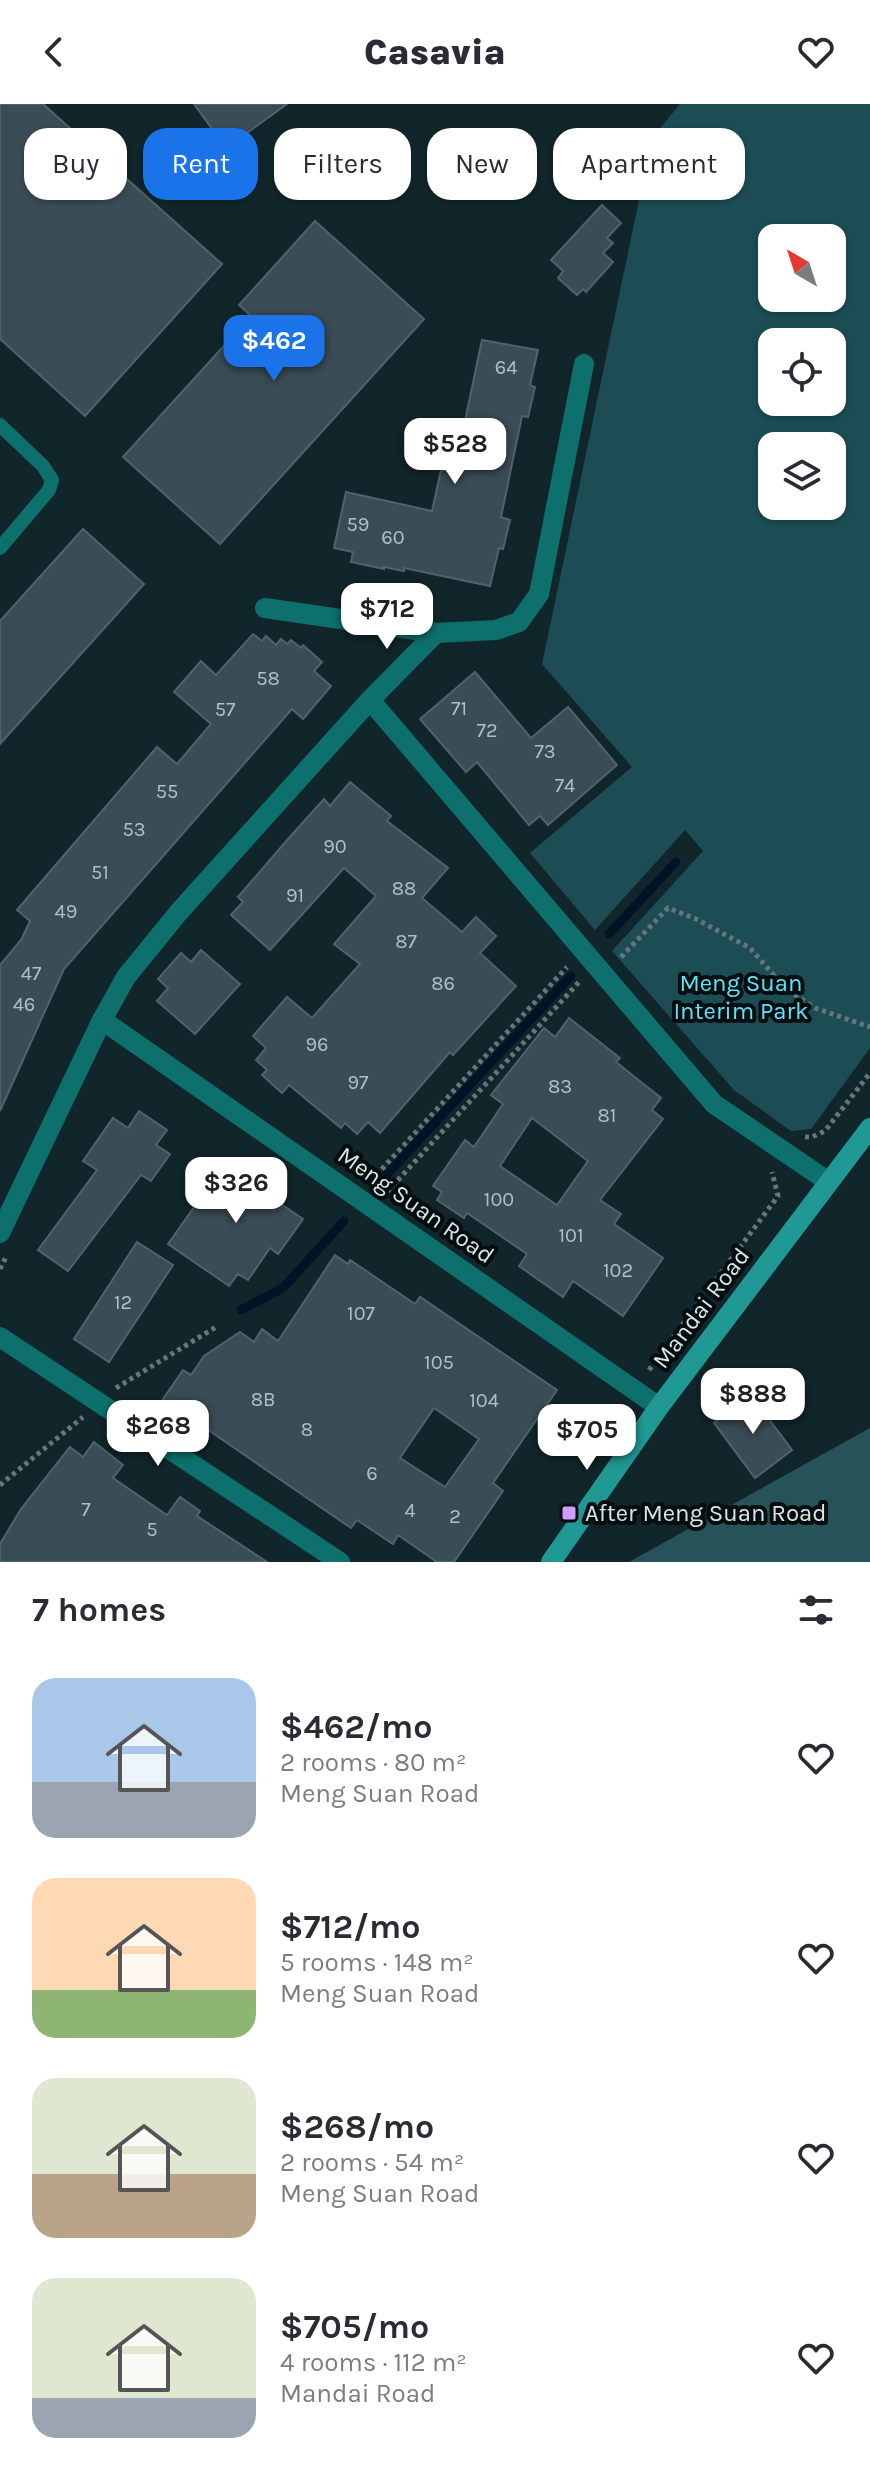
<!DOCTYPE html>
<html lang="en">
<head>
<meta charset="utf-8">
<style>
	:root { --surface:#fff; --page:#f7f7f7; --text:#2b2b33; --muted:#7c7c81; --accent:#1a73e8 }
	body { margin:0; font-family:Karla,sans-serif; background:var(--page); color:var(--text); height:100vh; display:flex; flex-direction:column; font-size:30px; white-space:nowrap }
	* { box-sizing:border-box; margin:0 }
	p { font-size:26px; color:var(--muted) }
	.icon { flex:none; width:44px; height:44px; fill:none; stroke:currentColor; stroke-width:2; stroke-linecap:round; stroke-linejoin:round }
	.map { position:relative; height:1458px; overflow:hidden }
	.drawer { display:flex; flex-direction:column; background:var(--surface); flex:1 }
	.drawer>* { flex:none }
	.hud { position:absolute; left:24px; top:24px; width:822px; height:72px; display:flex; gap:16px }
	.needle { width:52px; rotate:321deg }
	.buttons { position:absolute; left:758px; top:120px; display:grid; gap:16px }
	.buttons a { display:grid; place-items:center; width:88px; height:88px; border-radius:16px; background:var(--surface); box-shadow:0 2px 6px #0004; font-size:40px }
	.price { position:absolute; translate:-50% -68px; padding:0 18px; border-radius:16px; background:#fff; color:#222; font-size:26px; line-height:52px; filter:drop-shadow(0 2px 4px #0008) }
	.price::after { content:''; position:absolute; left:50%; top:48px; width:24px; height:18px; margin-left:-12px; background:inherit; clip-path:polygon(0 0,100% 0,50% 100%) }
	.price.current { background:var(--accent); color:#fff }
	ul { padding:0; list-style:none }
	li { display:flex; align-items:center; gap:24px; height:200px; padding:0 32px }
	li span { display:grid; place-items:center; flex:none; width:224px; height:160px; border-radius:24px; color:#555 }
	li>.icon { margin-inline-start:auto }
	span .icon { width:96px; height:96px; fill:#fffc; stroke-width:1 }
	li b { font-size:34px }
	h2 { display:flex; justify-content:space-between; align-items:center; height:96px; padding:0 32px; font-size:34px }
	.pill { padding:0 28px; border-radius:24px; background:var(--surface); box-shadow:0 2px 6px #0004; font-size:28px; line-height:72px }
	.pill.current { background:var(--accent); color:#fff }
	header { display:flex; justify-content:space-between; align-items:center; height:104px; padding:0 32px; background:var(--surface); font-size:36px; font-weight:800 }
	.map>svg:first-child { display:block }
	.green { fill:#1c4d55; fill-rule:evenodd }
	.forest { fill:#275259 }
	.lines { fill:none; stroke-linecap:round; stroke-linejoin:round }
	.stream { stroke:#011327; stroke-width:9 }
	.building { fill:#3a4c55; stroke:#50636c; stroke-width:2; fill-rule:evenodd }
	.path { stroke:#65777a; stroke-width:5; stroke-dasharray:4 4; stroke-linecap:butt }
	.service { stroke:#0d706d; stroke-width:14 }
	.minor { stroke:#0d706d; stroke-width:20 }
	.secondary { stroke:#209894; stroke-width:20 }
	.poi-dot { fill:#d29cfd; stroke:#050d0f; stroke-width:3 }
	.labels { text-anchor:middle; stroke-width:8; stroke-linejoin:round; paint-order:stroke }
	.number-label { font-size:20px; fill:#b1c0c3 }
	.park-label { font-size:24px; fill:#5be5fd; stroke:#050d0f }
	.street-label { font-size:24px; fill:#d9e6e8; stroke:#050d0f }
	.poi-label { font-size:24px; fill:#d9e6e8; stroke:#050d0f; text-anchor:start }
</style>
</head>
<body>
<header><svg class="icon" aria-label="back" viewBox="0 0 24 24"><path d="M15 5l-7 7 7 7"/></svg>Casavia<svg class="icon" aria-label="heart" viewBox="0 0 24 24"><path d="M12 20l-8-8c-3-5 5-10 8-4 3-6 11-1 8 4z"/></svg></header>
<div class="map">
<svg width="870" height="1458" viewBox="0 0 870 1458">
	<rect width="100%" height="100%" fill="#11262a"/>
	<!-- green -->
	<path class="green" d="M680,0h190v944l-59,81 -20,2 -57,-41 -122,-139 91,-100 -18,-21 -90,100 -65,-77 102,-86 -90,-103 110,-526zM772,134h60v60h-60zM772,238h60v60h-60zM772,342h60v60h-60z"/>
	<!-- forest -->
	<path class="forest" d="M870,1324v134h-241z"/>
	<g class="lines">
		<!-- stream -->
		<g class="stream">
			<path d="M609,830l67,-72"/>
			<path d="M380,1078l191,-206"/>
			<path d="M241,1206l42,-22 61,-67"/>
		</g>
	</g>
	<!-- building -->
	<g class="building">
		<path d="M0,0h43l179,160 -137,152 -85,-77z"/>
		<path d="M194,0h93l-61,44z"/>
		<path d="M602,101l19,18 -14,15 6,5 -10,10 10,9 -27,30 -3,-3 -6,6 -19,-17 5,-7 -12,-11z"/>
		<path d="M315,117l109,98 -204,225 -97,-87 128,-141 -12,-11z"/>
		<path d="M482,236l56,10 -8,35 5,2 -7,30 -6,-1 -21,101 9,3 -7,29 -4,-1 -9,38 -86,-18v3l-20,-4v2l-33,-7 2,-10 -19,-4 12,-56 86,19 9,-41 13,3z"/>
		<path d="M83,425l61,55 -144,160v-123z"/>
		<path d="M253,530l9,7 4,-5 10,9 5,-6 6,5 4,-4 10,8 2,-3 19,17 -8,9 17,15 -28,33 -11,-10 -228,260 -64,142v-146l21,-25 9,-19 -13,-11 140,-163 20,17 34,-40 -37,-32 27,-31 15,14z"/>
		<path d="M475,568l56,66 37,-31 49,58 -69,60 -8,-9 -11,9 -52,-63 -11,10 -46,-53z"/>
		<path d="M350,678l41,34 -4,5 61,47 -26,30 40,34 14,-15 20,19 -16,17 36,33 -63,69 -3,-3 -70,81 -12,-11 -11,12 -12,-11 -4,5 -52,-43 -7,8 -20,-18 5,-5 -11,-10 10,-12 -13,-12 34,-39 25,21 48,-54 -26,-20 42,-48 -32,-28 -74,82 -39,-35 12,-13 -5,-5 50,-58 36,-40 6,7z"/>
		<path d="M201,846l39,34 -45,50 -38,-33 11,-13 -10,-9 23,-26 10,9z"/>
		<path d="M569,914l51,40 -4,4 45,36 -9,12 11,9 -63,81 21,14 -7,10 49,34 -40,58 -50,-35 -10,16 -44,-31 8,-12 -60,-41 -3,5 -27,-18 5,-8 -9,-6 32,-46 9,7 29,-43 -12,-9 53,-67 11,9zM532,1014l56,43 -31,44 -57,-39z"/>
		<path d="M139,1007l28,19 -11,15 14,9 -19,27 -10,-6 -73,96 -30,-21 59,-80 -14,-9 30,-43 15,10z"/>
		<path d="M226,1058l26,18 7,-8 27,19 -8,11 25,17 -25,35 -8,-6 -22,32 -10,-6 -9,12 -61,-42z"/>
		<path d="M137,1138l36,23 -64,97 -35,-23z"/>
		<path d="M335,1151l13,9 2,-4 65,44 5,-7 137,93 -64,93 10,8 -49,71h-17l-39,-27 -5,9 -36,-24 -6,8 -188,-129 20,-29 8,5 13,-19 36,-24 14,10 8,-13 16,12zM434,1304l45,31 -34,48 -45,-29z"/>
		<path d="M751,1291l41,55 -37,28 -41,-55z"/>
		<path d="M94,1338l29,23 -10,13 54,37 13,-18 20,14 -3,5 70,46h-267v-18l21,-35 49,-62 13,10z"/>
	</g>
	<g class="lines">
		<!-- path -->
		<g class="path">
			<path d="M621,853l47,-49 28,11 54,29 36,41 29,19 55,19"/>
			<path d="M805,1033h7l13,-6 45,-58"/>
			<path d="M371,1077l196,-214"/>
			<path d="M387,1088l193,-211"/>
			<path d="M0,1165l6,-12"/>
			<path d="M649,1266l129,-174 -6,-24"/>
			<path d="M116,1284l100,-61"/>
			<path d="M610,1327l11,-23"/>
			<path d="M0,1381l83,-68"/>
		</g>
		<!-- service -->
		<path class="service" d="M0,321l43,41 9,14 -3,10 -49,58"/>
		<!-- minor -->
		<g class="minor">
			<path d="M265,504l171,25 60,-3 23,-8 20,-28 45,-230"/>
			<path d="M370,596l344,404 115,78"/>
			<path d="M102,916l557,387"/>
			<path d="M0,1129l102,-213 24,-43 52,-64 192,-213 66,-67"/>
			<path d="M0,1233l340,225"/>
		</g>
		<!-- secondary -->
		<path class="secondary" d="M551,1458l108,-155 211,-279"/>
	</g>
	<!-- markers -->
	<rect class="poi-dot" x="561" y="1401" width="16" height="16" rx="4"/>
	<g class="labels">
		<!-- number labels -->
		<g class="number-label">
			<text x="506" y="270">64</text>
			<text x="358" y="427">59</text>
			<text x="393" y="440">60</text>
			<text x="268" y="581">58</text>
			<text x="459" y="611">71</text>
			<text x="225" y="612">57</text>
			<text x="487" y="633">72</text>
			<text x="545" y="654">73</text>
			<text x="565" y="688">74</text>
			<text x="167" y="694">55</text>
			<text x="134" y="732">53</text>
			<text x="335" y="749">90</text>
			<text x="100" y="775">51</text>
			<text x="404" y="791">88</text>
			<text x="295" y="798">91</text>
			<text x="66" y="814">49</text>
			<text x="406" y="844">87</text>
			<text x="31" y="876">47</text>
			<text x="443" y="886">86</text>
			<text x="24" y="907">46</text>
			<text x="317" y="947">96</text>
			<text x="358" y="985">97</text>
			<text x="560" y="989">83</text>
			<text x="607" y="1018">81</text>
			<text x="499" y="1102">100</text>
			<text x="571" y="1138">101</text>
			<text x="618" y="1173">102</text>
			<text x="123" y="1205">12</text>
			<text x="361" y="1216">107</text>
			<text x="439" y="1265">105</text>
			<text x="263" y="1302">8B</text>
			<text x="484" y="1303">104</text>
			<text x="307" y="1332">8</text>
			<text x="372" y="1376">6</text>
			<text x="86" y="1412">7</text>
			<text x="410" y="1413">4</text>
			<text x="455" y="1419">2</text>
			<text x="152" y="1432">5</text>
		</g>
		<!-- park labels -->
		<g class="park-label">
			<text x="741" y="887">Meng Suan<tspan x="741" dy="28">Interim Park</tspan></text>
		</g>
		<!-- street labels -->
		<g class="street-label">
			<text transform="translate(416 1101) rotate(35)" y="8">Meng Suan Road</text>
			<text transform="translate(701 1204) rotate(-53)" y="8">Mandai Road</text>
		</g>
		<!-- poi labels -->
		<g class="poi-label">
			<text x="585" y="1417">After Meng Suan Road</text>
		</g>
	</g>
</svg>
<div class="buttons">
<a><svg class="needle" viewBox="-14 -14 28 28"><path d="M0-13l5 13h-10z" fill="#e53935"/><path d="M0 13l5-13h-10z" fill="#7c7c81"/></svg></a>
<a><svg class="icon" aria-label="locate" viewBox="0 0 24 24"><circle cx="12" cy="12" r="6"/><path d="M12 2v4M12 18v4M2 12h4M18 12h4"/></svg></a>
<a><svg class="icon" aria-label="layers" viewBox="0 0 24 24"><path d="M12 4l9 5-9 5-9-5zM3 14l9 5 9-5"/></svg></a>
</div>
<b class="price current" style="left:274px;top:279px">$462</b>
<b class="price" style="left:455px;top:382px">$528</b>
<b class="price" style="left:387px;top:547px">$712</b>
<b class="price" style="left:236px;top:1121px">$326</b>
<b class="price" style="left:753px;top:1332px">$888</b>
<b class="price" style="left:158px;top:1364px">$268</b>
<b class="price" style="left:587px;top:1368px">$705</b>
<div class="hud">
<a class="pill">Buy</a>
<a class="pill current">Rent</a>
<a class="pill">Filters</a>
<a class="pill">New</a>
<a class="pill">Apartment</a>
</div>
</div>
<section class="drawer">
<h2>7 homes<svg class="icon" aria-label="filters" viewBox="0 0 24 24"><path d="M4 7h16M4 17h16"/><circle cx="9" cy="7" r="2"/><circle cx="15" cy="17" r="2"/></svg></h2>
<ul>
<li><span style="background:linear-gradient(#a9c7e8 65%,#9aa5b1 0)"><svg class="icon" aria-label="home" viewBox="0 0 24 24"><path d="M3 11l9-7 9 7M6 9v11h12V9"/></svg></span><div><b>$462/mo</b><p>2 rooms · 80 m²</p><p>Meng Suan Road</p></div><svg class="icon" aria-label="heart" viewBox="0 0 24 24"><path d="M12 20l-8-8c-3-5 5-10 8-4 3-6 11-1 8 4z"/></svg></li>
<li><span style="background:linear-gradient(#ffd9b3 70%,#8fb573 0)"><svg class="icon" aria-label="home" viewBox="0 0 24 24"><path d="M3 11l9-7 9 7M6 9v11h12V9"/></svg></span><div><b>$712/mo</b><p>5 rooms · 148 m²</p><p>Meng Suan Road</p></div><svg class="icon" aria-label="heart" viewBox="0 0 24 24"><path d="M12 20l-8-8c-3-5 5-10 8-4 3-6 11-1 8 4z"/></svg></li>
<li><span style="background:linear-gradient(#dfe7d0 60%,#b9a48a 0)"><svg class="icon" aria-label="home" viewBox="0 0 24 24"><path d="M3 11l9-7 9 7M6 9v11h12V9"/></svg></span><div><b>$268/mo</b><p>2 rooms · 54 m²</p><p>Meng Suan Road</p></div><svg class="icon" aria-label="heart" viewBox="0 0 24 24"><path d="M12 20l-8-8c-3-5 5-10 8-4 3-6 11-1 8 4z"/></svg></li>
<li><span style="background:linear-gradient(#dfe7d0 75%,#9aa5b1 0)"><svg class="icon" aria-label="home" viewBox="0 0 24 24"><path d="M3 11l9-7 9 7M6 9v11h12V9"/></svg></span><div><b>$705/mo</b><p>4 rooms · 112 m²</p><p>Mandai Road</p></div><svg class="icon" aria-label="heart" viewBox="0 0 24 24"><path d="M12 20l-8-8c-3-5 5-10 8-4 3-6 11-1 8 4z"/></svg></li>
</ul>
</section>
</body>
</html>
